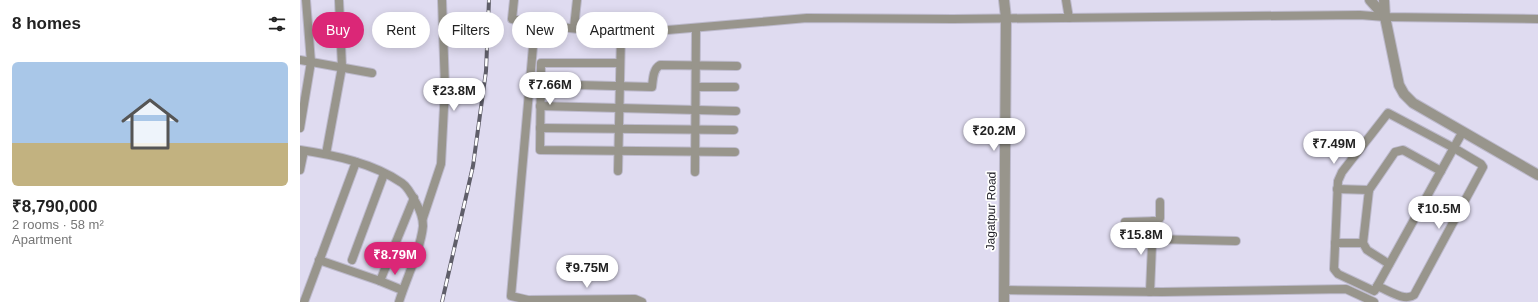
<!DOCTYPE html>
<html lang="en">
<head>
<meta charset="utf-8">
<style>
	:root { --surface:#fff; --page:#f6f6f6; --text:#222; --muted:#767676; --line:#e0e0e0; --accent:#db2777 }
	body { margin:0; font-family:Helvetica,sans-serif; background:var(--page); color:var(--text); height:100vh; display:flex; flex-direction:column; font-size:15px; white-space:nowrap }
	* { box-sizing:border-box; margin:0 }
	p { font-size:13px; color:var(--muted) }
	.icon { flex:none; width:22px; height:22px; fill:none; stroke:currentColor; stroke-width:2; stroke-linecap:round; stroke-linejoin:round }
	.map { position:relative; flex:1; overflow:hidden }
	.sheet { display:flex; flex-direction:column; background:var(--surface); width:300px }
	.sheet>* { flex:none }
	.banner { position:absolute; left:12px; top:12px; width:380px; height:36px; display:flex; gap:8px }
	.price { position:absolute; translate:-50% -34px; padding:0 9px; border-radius:14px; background:#fff; color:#222; font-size:13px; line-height:26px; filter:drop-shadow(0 1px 2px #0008) }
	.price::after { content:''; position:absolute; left:50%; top:24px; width:12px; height:9px; margin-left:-6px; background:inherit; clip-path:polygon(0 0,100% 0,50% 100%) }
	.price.current { background:var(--accent); color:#fff }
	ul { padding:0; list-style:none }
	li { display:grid; align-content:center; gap:8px; height:212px; padding:0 12px }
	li+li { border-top:1px solid var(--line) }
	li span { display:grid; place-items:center; height:124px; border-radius:6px; color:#555 }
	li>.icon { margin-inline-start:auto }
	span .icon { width:72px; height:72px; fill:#fffc; stroke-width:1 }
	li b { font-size:17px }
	h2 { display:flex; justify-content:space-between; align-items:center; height:48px; padding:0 12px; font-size:17px }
	.chip { padding:0 14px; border-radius:18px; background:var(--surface); box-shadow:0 2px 10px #0003; font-size:14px; line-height:36px }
	.chip.current { background:var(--accent); color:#fff }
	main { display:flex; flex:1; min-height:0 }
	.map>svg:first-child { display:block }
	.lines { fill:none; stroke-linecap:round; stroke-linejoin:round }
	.minor-casing { stroke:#bdbacc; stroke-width:10 }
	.tertiary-casing { stroke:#bdbacc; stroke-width:12 }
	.minor { stroke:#98958c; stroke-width:8 }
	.tertiary { stroke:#98958c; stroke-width:10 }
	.rail-casing { stroke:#5f5e69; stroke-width:4 }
	.rail { stroke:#fff; stroke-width:2.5; stroke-dasharray:8; stroke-linecap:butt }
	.labels { text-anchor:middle; stroke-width:3.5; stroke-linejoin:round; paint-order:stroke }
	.street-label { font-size:12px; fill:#222128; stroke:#fff }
</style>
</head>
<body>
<main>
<section class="sheet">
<h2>8 homes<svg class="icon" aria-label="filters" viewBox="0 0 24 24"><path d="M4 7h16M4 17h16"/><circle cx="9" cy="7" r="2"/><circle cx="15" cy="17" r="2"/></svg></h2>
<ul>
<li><span style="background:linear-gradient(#a9c7e8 65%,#c2b280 0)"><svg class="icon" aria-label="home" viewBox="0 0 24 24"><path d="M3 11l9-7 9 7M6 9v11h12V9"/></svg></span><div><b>₹8,790,000</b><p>2 rooms · 58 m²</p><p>Apartment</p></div></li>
</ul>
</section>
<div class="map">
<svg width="1238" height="302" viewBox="0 0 1238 302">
	<rect width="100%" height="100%" fill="#dfdbf0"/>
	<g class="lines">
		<defs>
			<g id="minor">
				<path d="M214,0l-2,19 23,5"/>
				<path d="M766,0l3,18"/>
				<path d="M274,27l3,-27"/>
				<path d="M0,60l72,13"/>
				<path d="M320,63h-79l-1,87 195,2"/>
				<path d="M240,84l112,3c1,-8 1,-18 8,-22l77,1"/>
				<path d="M396,87h39"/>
				<path d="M240,106l196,5"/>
				<path d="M0,128l11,-66 -5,-62"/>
				<path d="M240,128l194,2"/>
				<path d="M0,150c34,5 73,13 102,33 6,4 11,14 14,20 4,7 7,14 7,23 -2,23 -17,53 -24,76"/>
				<path d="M26,154l16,-87 -3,-67"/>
				<path d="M0,170l4,-19"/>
				<path d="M318,171l3,-137"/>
				<path d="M395,172l1,-144"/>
				<path d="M1037,189l32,1"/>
				<path d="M123,218l18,-54 4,-76 -3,-88"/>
				<path d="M825,222l33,-1 2,-3v-16"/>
				<path d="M852,239l84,2"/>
				<path d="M1035,243h28"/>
				<path d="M19,260l61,21 34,-83"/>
				<path d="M52,260l32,-86"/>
				<path d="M1089,264l-22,-14 -4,-7 6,-53 26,-38 8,-2 38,21"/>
				<path d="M80,281l22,9"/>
				<path d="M704,290l158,2 184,-3 28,13"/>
				<path d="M1075,290l87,-157"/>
				<path d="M1074,291l-36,-17 -4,-5 4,-88 4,-9 46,-59 66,35 27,16 2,3 -69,128c-10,7 -26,-5 -37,-9"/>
				<path d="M850,292l3,-71"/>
				<path d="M4,302l52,-140"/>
				<path d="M342,302l-7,-3 -107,1 -17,-4 24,-272 86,10 186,-16 146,1 407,-4 25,2 153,2"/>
			</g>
			<g id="tertiary">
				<path d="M1070,0l15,17"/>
				<path d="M1084,0l1,17 14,68 5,9 9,9 125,72"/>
				<path d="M704,302l2,-284 -2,-18"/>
			</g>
		</defs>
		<!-- minor casing -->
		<use href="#minor" class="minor-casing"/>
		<!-- tertiary casing -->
		<use href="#tertiary" class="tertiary-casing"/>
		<!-- minor -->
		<use href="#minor" class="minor"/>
		<!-- tertiary -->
		<use href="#tertiary" class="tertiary"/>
		<defs>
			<path id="rail" d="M142,302l31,-136 13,-95 3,-71"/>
		</defs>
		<!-- rail casing -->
		<use href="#rail" class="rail-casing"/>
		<!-- rail -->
		<use href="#rail" class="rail"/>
	</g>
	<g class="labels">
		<!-- street labels -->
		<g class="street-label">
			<text transform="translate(691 211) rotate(-89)" y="4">Jagatpur Road</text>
		</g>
	</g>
</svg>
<b class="price" style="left:250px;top:106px">₹7.66M</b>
<b class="price" style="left:154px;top:112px">₹23.8M</b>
<b class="price" style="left:694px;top:152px">₹20.2M</b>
<b class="price" style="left:1034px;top:165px">₹7.49M</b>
<b class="price" style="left:1139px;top:230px">₹10.5M</b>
<b class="price" style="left:841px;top:256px">₹15.8M</b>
<b class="price current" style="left:95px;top:276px">₹8.79M</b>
<b class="price" style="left:287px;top:289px">₹9.75M</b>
<div class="banner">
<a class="chip current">Buy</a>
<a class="chip">Rent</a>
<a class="chip">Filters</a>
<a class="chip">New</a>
<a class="chip">Apartment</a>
</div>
</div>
</main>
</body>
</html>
